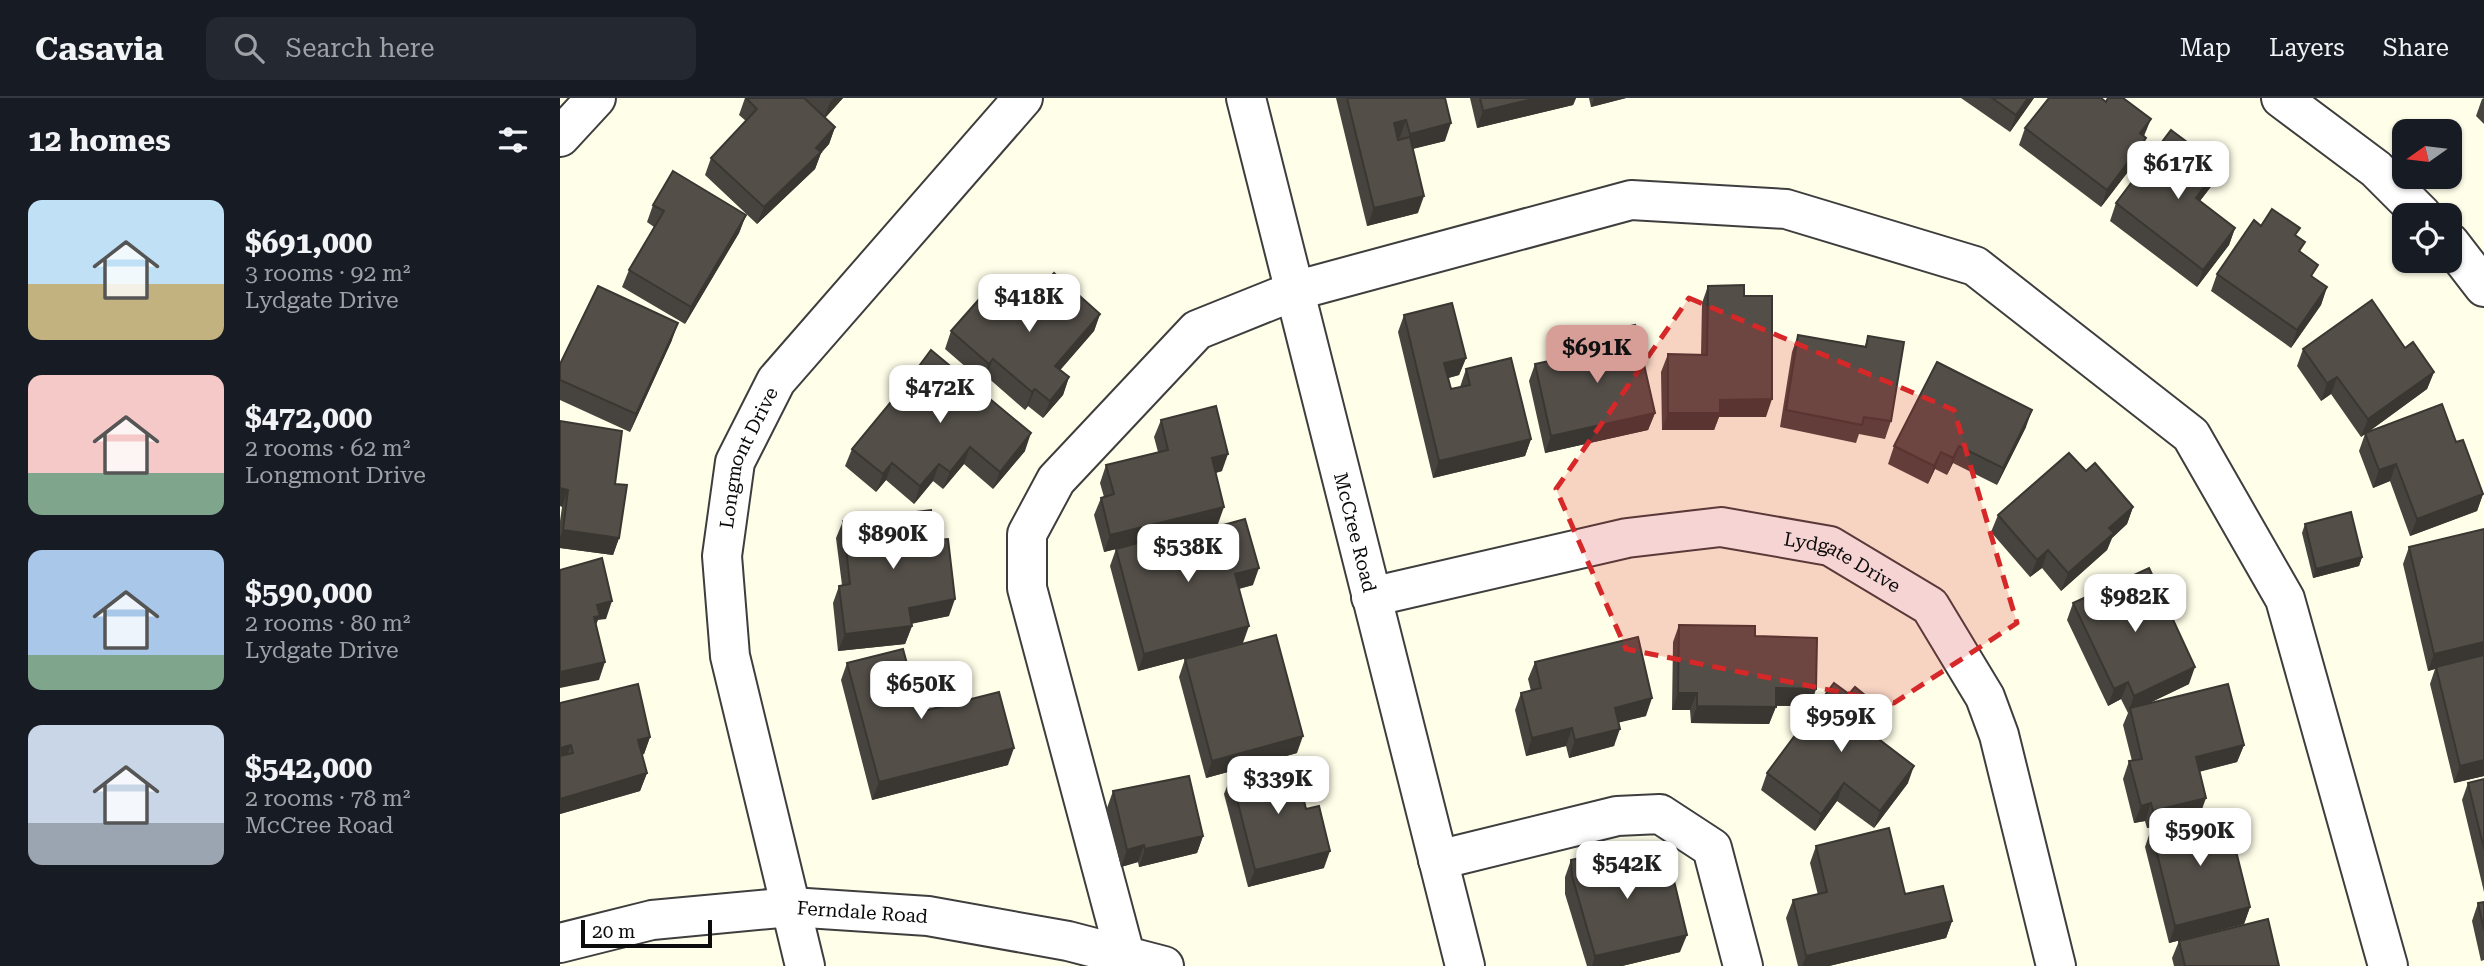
<!DOCTYPE html>
<html lang="en">
<head>
<meta charset="utf-8">
<style>
	:root { --surface:#171b24; --page:#242831; --text:#f1f3f6; --muted:#9ea1a6; --line:#363941; --accent:#d79e98 }
	body { margin:0; font-family:"Roboto Serif",serif; background:var(--page); color:var(--text); height:100vh; display:flex; flex-direction:column; font-size:26px; white-space:nowrap }
	* { box-sizing:border-box; margin:0 }
	p { font-size:23px; color:var(--muted) }
	.icon { flex:none; width:38px; height:38px; fill:none; stroke:currentColor; stroke-width:2; stroke-linecap:round; stroke-linejoin:round }
	.map { position:relative; flex:1; overflow:hidden }
	.panel { display:flex; flex-direction:column; background:var(--surface); width:560px }
	.panel>* { flex:none }
	.needle { width:46px; rotate:256deg }
	.buttons { position:absolute; left:1832px; top:21px; display:grid; gap:14px }
	.buttons a { display:grid; place-items:center; width:70px; height:70px; border-radius:14px; background:var(--surface); box-shadow:0 2px 5px #0004; font-size:35px }
	.scale { position:absolute; left:21px; bottom:18px; width:131px; box-sizing:border-box; padding-left:7px; border:4px solid #0b0b0b; border-top:0; font-size:19px; line-height:24px; white-space:nowrap; color:#0b0b0b; -webkit-text-stroke:5px #fff; paint-order:stroke }
	.price { position:absolute; translate:-50% -60px; padding:0 16px; border-radius:14px; background:#fff; color:#222; font-size:23px; line-height:46px; filter:drop-shadow(0 2px 4px #0008) }
	.price::after { content:''; position:absolute; left:50%; top:42px; width:21px; height:16px; margin-left:-10px; background:inherit; clip-path:polygon(0 0,100% 0,50% 100%) }
	.price.current { background:var(--accent); color:#111 }
	ul { padding:0; list-style:none }
	li { display:flex; align-items:center; gap:21px; height:175px; padding:0 28px }
	li span { display:grid; place-items:center; flex:none; width:196px; height:140px; border-radius:14px; color:#555 }
	li>.icon { margin-inline-start:auto }
	span .icon { width:84px; height:84px; fill:#fffc; stroke-width:1 }
	li b { font-size:30px }
	h2 { display:flex; justify-content:space-between; align-items:center; height:84px; padding:0 28px; font-size:30px }
	header { display:flex; align-items:center; gap:42px; box-sizing:border-box; height:98px; padding:0 35px; background:var(--surface); border-bottom:2px solid var(--line) }
	header strong { font-size:33px }
	nav { display:flex; gap:38px; margin-inline-start:auto; font-size:24px }
	.search { width:490px; height:63px; background:var(--page); display:flex; align-items:center; gap:18px; box-sizing:border-box; padding:0 24px; border-radius:14px; color:var(--muted); font-size:26px }
	main { display:flex; flex:1; min-height:0 }
	.map>svg:first-child { display:block }
	.lines { fill:none; stroke-linecap:round; stroke-linejoin:round }
	.minor-casing { stroke:#3e3e3e; stroke-width:42 }
	.minor { stroke:#fff; stroke-width:38 }
	.wall { fill:#47433e }
	.shaded-wall { fill:#3a3732 }
	.building { fill:#534e48; stroke:#3a3732; stroke-width:2 }
	.marked { fill:#d62828; fill-opacity:0.2; stroke:#d62828; stroke-width:5; stroke-dasharray:14 9; stroke-linejoin:round }
	.labels { text-anchor:middle; stroke-width:7; stroke-linejoin:round; paint-order:stroke }
	.street-label { font-size:19px; fill:#0b0b0b; stroke:#fff }
</style>
</head>
<body>
<header>
<strong>Casavia</strong>
<div class="search"><svg class="icon" aria-label="search" viewBox="0 0 24 24"><circle cx="10" cy="10" r="6"/><path d="M15 15l6 6"/></svg>Search here</div>
<nav><a>Map</a><a>Layers</a><a>Share</a></nav>
</header>
<main>
<section class="panel">
<h2>12 homes<svg class="icon" aria-label="filters" viewBox="0 0 24 24"><path d="M4 7h16M4 17h16"/><circle cx="9" cy="7" r="2"/><circle cx="15" cy="17" r="2"/></svg></h2>
<ul>
<li><span style="background:linear-gradient(#bfe0f5 60%,#c2b280 0)"><svg class="icon" aria-label="home" viewBox="0 0 24 24"><path d="M3 11l9-7 9 7M6 9v11h12V9"/></svg></span><div><b>$691,000</b><p>3 rooms · 92 m²</p><p>Lydgate Drive</p></div></li>
<li><span style="background:linear-gradient(#f6c9c9 70%,#7fa58c 0)"><svg class="icon" aria-label="home" viewBox="0 0 24 24"><path d="M3 11l9-7 9 7M6 9v11h12V9"/></svg></span><div><b>$472,000</b><p>2 rooms · 62 m²</p><p>Longmont Drive</p></div></li>
<li><span style="background:linear-gradient(#a9c7e8 75%,#7fa58c 0)"><svg class="icon" aria-label="home" viewBox="0 0 24 24"><path d="M3 11l9-7 9 7M6 9v11h12V9"/></svg></span><div><b>$590,000</b><p>2 rooms · 80 m²</p><p>Lydgate Drive</p></div></li>
<li><span style="background:linear-gradient(#c9d6e8 70%,#9aa5b1 0)"><svg class="icon" aria-label="home" viewBox="0 0 24 24"><path d="M3 11l9-7 9 7M6 9v11h12V9"/></svg></span><div><b>$542,000</b><p>2 rooms · 78 m²</p><p>McCree Road</p></div></li>
</ul>
</section>
<div class="map">
<svg width="1924" height="868" viewBox="0 0 1924 868">
	<rect width="100%" height="100%" fill="#fffee9"/>
	<g class="lines">
		<defs>
			<g id="minor">
				<path id="s1" d="M686,0l219,868"/>
				<path d="M1721,0l95,71 46,46"/>
				<path d="M0,39l36,-39"/>
				<path d="M1890,145l34,44"/>
				<path id="s2" d="M811,499l256,-59 94,-11 109,19 100,60 55,91 14,38 57,231"/>
				<path d="M878,762l179,-44 43,-2 52,34 31,118"/>
				<path id="s3" d="M0,845l92,-23 139,-13 137,9 140,25 96,25"/>
				<path id="s4" d="M245,868l-75,-310 -8,-100 13,-94 41,-81 247,-283"/>
				<path d="M568,868l-101,-378v-54l29,-54 141,-150 97,-39 337,-91 155,9 189,57 216,169 94,164 103,367"/>
			</g>
		</defs>
		<!-- minor casing -->
		<use href="#minor" class="minor-casing"/>
		<!-- minor -->
		<use href="#minor" class="minor"/>
	</g>
	<!-- wall -->
	<g class="wall">
		<path d="M185,0h98l-18,20 10,9 -6,17 -8,9 -6,16 -58,55 -52,-49 6,-17 35,-37 -7,-6z"/>
		<path d="M776,0h109v43l-32,8 5,64 -51,13z"/>
		<path d="M910,0h106l-3,7 -96,23z"/>
		<path d="M1029,0h37l-35,9z"/>
		<path d="M1401,0h73l-24,34z"/>
		<path d="M1924,0v26l-8,-8 6,-17z"/>
		<path d="M1465,30l119,9 2,1 -6,18 -39,51 -82,-62z"/>
		<path d="M1653,86l-13,17 35,27 -6,17 -32,42 -87,-66 6,-18z"/>
		<path d="M93,107l93,10 -7,18 -54,91 -63,-37 7,-17 25,-43 -7,-5z"/>
		<path d="M1701,128l36,10 4,17 12,24 14,10 -6,18 -30,43 -80,-57 6,-17z"/>
		<path d="M1148,188l36,10 22,121h-47l-5,13h-52l-1,-58 7,-18 33,1 1,-52z"/>
		<path d="M459,215l81,1 -6,17 -34,39 9,7 -6,18 -20,23 -15,-12 -3,4 -39,-34 -4,5 -37,-32 6,-18z"/>
		<path d="M844,217l62,43 -7,17 -11,3 3,11 9,-2 6,-18 65,70 -6,17 -92,22 -35,-146z"/>
		<path d="M1037,236l58,79 -7,17 -103,23 -16,-72 6,-17 56,-12z"/>
		<path d="M1238,237l67,11 3,-10 23,85 -6,18 -26,-5 -3,9 -76,-16 12,-75z"/>
		<path d="M112,242l-42,92 -70,-32v-36z"/>
		<path d="M1845,250l29,24 -7,17 -60,44 89,9 27,52 -6,17 -67,25 -20,-55 -17,7 -14,-37 6,-17 -4,3 -30,-43 -10,7 -24,-35 6,-17z"/>
		<path d="M345,287l120,66 -32,38 -29,-25 -21,25 -10,-8 -19,23 -28,-24 -10,12 -31,-26 7,-17z"/>
		<path d="M601,322l61,51 -6,2 2,51 -10,2 1,3 44,56 -14,4 4,54 -105,28 -28,-105 6,-17 -12,3 -10,-37 7,-17 3,-1 -4,-14 6,-18 52,-13 -4,-15z"/>
		<path d="M0,323l55,63 4,54 -6,17 -53,-7v-27l2,-14z"/>
		<path d="M1466,329l-29,58 -44,-22 -6,12 -12,-6 -7,15 -40,-20 6,-18z"/>
		<path d="M1526,373l47,36 -6,17 -15,14 -5,12 -46,41 -19,-23 -12,9 -39,-45 7,-17z"/>
		<path d="M283,423l91,19 15,76 -38,8 1,2 -7,18 -67,7 -5,-48 6,-17 3,-1 -6,-47z"/>
		<path d="M1745,426l57,33 -3,9 -46,12 -11,-45z"/>
		<path d="M1849,449l75,229 -30,7 -24,-99 5,-15 -7,2 -25,-107z"/>
		<path d="M1513,505l116,81 -42,20 97,41 -7,17 -38,10 1,43 -53,13 -2,-7 -11,2 -11,-44 6,-18h3l-9,-36 5,-12 -7,-14 -13,7 -41,-86z"/>
		<path d="M1119,527l76,11 61,53 -6,17h-34l-7,18 -78,-1 -1,-13h-18l1,-68z"/>
		<path d="M625,561l112,94 -91,25 -27,-101z"/>
		<path d="M975,564l111,54 -27,6 -5,24 -45,12 -3,-12 -40,10 -11,-46 6,-17 10,-2 -3,-12z"/>
		<path d="M287,565l73,49 88,53 -136,35 -31,-120z"/>
		<path d="M1289,596l20,12 19,14 -8,20 28,43 -34,45 -37,-27 -22,30 -54,-41 6,-17z"/>
		<path d="M0,605l90,34 -6,17 -2,1 5,18 -7,18 -80,23z"/>
		<path d="M671,678l75,33 18,59 -76,19 -24,-93z"/>
		<path d="M1924,681v113l-22,-92 6,-17z"/>
		<path d="M553,693l90,45 -6,17 -58,14 -1,-5 -17,5 -14,-59z"/>
		<path d="M1591,731l99,78 -6,17 -75,19 -24,-96z"/>
		<path d="M1256,748l136,75 -6,17 -117,28h-31l-12,-48 7,-18 25,-5 -8,-32z"/>
		<path d="M1011,762l58,5 51,87 -58,14h-35l-22,-72v-17z"/>
		<path d="M1924,804v58l-3,1 -9,-40 6,-18z"/>
		<path d="M1619,843l100,25h-105l-2,-8z"/>
	</g>
	<!-- shaded-wall -->
	<g class="shaded-wall">
		<path d="M274,0h9l-19,21 6,-17z"/>
		<path d="M977,0h39l-3,7 -96,23 6,-17z"/>
		<path d="M1034,0h32l-35,9z"/>
		<path d="M1468,0h6l-24,34 6,-17z"/>
		<path d="M1591,21l-7,17 -4,-3z"/>
		<path d="M846,22l-6,17 -12,3 6,-17z"/>
		<path d="M891,25l-6,18 -42,10 7,-17z"/>
		<path d="M275,29l-6,17 -8,9 -6,16 -58,55 7,-17z"/>
		<path d="M1586,40l-6,18 -39,51 6,-17z"/>
		<path d="M1659,68l-6,18 -24,31 7,-17z"/>
		<path d="M864,98l-6,17 -51,13 7,-18z"/>
		<path d="M186,117l-7,18 -54,91 6,-17z"/>
		<path d="M1675,130l-6,17 -32,42 6,-17z"/>
		<path d="M1767,189l-6,18 -30,43 6,-18z"/>
		<path d="M540,216l-6,17 -45,52 6,-17z"/>
		<path d="M118,225l-6,17 -42,92 6,-18z"/>
		<path d="M906,260l-7,17 -21,6 6,-18z"/>
		<path d="M433,261l-7,17 -4,5 7,-17z"/>
		<path d="M1874,274l-7,17 -66,48 7,-18z"/>
		<path d="M509,279l-6,18 -20,23 7,-17z"/>
		<path d="M1777,279l-6,17 -10,7 6,-18z"/>
		<path d="M475,291l-7,17 -3,4 7,-18z"/>
		<path d="M1212,301l-6,18h-47l-5,13h-52l6,-17 52,-13z"/>
		<path d="M1472,312l-6,17 -29,58 6,-17z"/>
		<path d="M1095,315l-7,17 -103,23 6,-17z"/>
		<path d="M471,335l-6,18 -32,38 7,-17z"/>
		<path d="M971,341l-6,17 -92,22 6,-17z"/>
		<path d="M1399,348l-6,17 -6,12 6,-17z"/>
		<path d="M410,349l-6,17 -21,25 7,-17z"/>
		<path d="M1381,354l-6,17 -7,15 6,-18z"/>
		<path d="M668,356l-6,17 -16,4 6,-17z"/>
		<path d="M332,365l-6,17 -10,12 7,-18z"/>
		<path d="M379,366l-6,17 -19,23 6,-18z"/>
		<path d="M1836,366l-6,17 -17,7 6,-18z"/>
		<path d="M0,390l8,2 -6,17 -2,-1z"/>
		<path d="M1923,396l-6,17 -67,25 7,-17z"/>
		<path d="M664,409l-6,17 -114,28 6,-17z"/>
		<path d="M1573,409l-6,17 -15,14 -5,12 -46,41 7,-18 41,-45z"/>
		<path d="M3,432l56,8 -6,17 -53,-7v-11z"/>
		<path d="M1488,452l-6,18 -12,9 7,-17z"/>
		<path d="M1802,459l-3,9 -46,12 3,-9z"/>
		<path d="M699,470l-6,17 -24,6 6,-17z"/>
		<path d="M395,501l-6,17 -46,9 6,-17z"/>
		<path d="M52,503l-6,18 -8,1 -5,13 -5,1 9,-29z"/>
		<path d="M352,528l-7,18 -67,7 7,-17z"/>
		<path d="M689,528l-6,17 -105,28 6,-17z"/>
		<path d="M1924,544v15l-48,10 -1,2 -7,2 6,-17z"/>
		<path d="M45,564l-6,18 -39,8v-16z"/>
		<path d="M1635,569l-6,17 -58,28 -1,-4 -2,5 6,-17z"/>
		<path d="M1568,584l-7,17 -13,7 6,-17z"/>
		<path d="M1216,590l40,1 -6,17 -40,-1z"/>
		<path d="M1118,595h19l-7,17h-18z"/>
		<path d="M1092,600l-6,18 -37,9 6,-17z"/>
		<path d="M1137,608l79,1 -7,17 -78,-1z"/>
		<path d="M1328,622l-6,18 -13,17 7,-18z"/>
		<path d="M1012,630l-6,18 -40,10 6,-18z"/>
		<path d="M1060,631l-6,17 -45,12 6,-18z"/>
		<path d="M743,638l-6,17 -91,25 6,-17z"/>
		<path d="M90,639l-6,17 -12,3 6,-17z"/>
		<path d="M11,647l-6,17 -5,1v-15z"/>
		<path d="M1684,647l-7,17 -48,12 7,-17z"/>
		<path d="M454,650l-6,17 -136,35 7,-18z"/>
		<path d="M1924,662v16l-30,7 6,-17z"/>
		<path d="M1354,668l-6,17 -34,45 6,-17z"/>
		<path d="M87,675l-7,18 -80,23v-15z"/>
		<path d="M1284,685l-7,18 -22,30 6,-17z"/>
		<path d="M1646,700l-6,17 -53,13 6,-17z"/>
		<path d="M1591,705l-6,18 -11,2 7,-17z"/>
		<path d="M643,738l-6,17 -58,14 6,-18z"/>
		<path d="M584,747l-6,17 -17,5 6,-17z"/>
		<path d="M770,753l-6,17 -76,19 7,-17z"/>
		<path d="M1690,809l-6,17 -75,19 6,-17z"/>
		<path d="M1392,823l-6,17 -117,28h-27l4,-10z"/>
		<path d="M1127,837l-7,17 -58,14h-30l3,-10z"/>
	</g>
	<!-- building -->
	<g class="building">
		<path d="M186,0h58l31,29 -19,21 5,4 -57,55 -53,-49 46,-49z"/>
		<path d="M787,0h98l6,25 -41,11 -4,-14 -12,3 4,17 12,-3 14,59 -50,12z"/>
		<path d="M920,0h57l-54,13z"/>
		<path d="M1432,0h36l-12,17z"/>
		<path d="M1489,0h52l5,4 2,-4h15l28,21 -11,14 6,5 -39,52 -82,-62z"/>
		<path d="M1611,32l48,36 -23,32 39,30 -32,42 -87,-67z"/>
		<path d="M113,73l73,44 -55,92 -62,-37 35,-59 -11,-6z"/>
		<path d="M1712,111l28,19 -5,7 10,7 -6,9 19,14 -7,11 16,11 -30,43 -80,-56 37,-54 7,6z"/>
		<path d="M494,175l46,41 -45,52 14,11 -19,24 -15,-12 -3,3 -39,-33 -4,5 -38,-33 38,-43 30,25z"/>
		<path d="M1184,187v11h28v103l-52,1v13h-52v-59l39,1 1,-69z"/>
		<path d="M38,188l80,37 -42,91 -76,-34v-16z"/>
		<path d="M1812,202l33,48 8,-6 21,30 -66,47 -31,-42 -10,6 -24,-34z"/>
		<path d="M892,205l14,55 -22,5 7,26 19,-4 -4,-16 45,-11 20,81 -92,22 -35,-146z"/>
		<path d="M1075,227l20,88 -104,23 -16,-72 65,-14 -3,-16z"/>
		<path d="M1238,237l68,12 2,-11 36,6 -13,79 -27,-4 -2,8 -76,-15z"/>
		<path d="M371,252l100,83 -31,39 -30,-25 -20,25 -11,-8 -19,22 -28,-23 -9,11 -31,-25 53,-64z"/>
		<path d="M1377,264l95,48 -29,58 -44,-22 -6,12 -12,-6 -7,14 -40,-20z"/>
		<path d="M1882,306l14,38 7,-2 20,54 -66,25 -21,-55 -17,6 -14,-37z"/>
		<path d="M656,308l12,48 -16,4 12,49 -114,28 -9,-37 13,-4 -8,-29 62,-15 -7,-30z"/>
		<path d="M0,323l62,10 -7,53 12,1 -8,53 -56,-8 5,-40 -8,-2z"/>
		<path d="M1509,355l17,18 9,-8 38,44 -24,21 5,5 -46,40 -20,-23 -11,10 -39,-45z"/>
		<path d="M371,412l3,30 14,-1 7,60 -46,9 3,18 -67,8 -6,-48 11,-2 -7,-63z"/>
		<path d="M1791,414l11,45 -46,12 -11,-45z"/>
		<path d="M685,421l14,49 -24,6 14,52 -105,28 -28,-105 91,-25 2,5z"/>
		<path d="M1924,431v113l-50,12 -25,-107z"/>
		<path d="M42,460l10,43 -15,4 3,11 -6,1 11,45 -45,10v-102z"/>
		<path d="M1589,470l46,99 -61,29 -6,-14 -14,7 -41,-86z"/>
		<path d="M1119,527l76,1v10l62,2 -1,51 -40,-1v19l-79,-1v-13h-19z"/>
		<path d="M716,537l27,101 -91,25 -27,-102z"/>
		<path d="M1078,539l14,61 -37,10 5,21 -45,11 -3,-12 -40,10 -11,-45 20,-5 -6,-26z"/>
		<path d="M343,551l17,63 79,-20 15,56 -135,34 -32,-119z"/>
		<path d="M1924,557v105l-24,6 -24,-99z"/>
		<path d="M1274,585l15,11 6,-7 16,13 -3,5 20,15 -12,17 38,29 -34,45 -36,-28 -23,31 -54,-41z"/>
		<path d="M78,586l12,53 -12,3 9,33 -87,26v-43l13,-3 -2,-8 -11,3v-45z"/>
		<path d="M1668,586l16,61 -48,12 10,41 -53,13 -2,-8 -10,3 -12,-45 13,-2 -12,-51z"/>
		<path d="M734,662l12,49 13,-3 11,45 -75,19 -24,-94z"/>
		<path d="M629,678l14,60 -58,13 -1,-4 -17,5 -14,-59z"/>
		<path d="M1924,681v70l-16,-66z"/>
		<path d="M1666,713l24,96 -75,19 -24,-97z"/>
		<path d="M1329,730l16,66 38,-8 9,35 -146,35 -13,-56 34,-8 -11,-46z"/>
		<path d="M1064,749l5,18 39,-9 19,79 -92,21 -23,-80 -1,-16z"/>
		<path d="M1924,804v28l-6,-27z"/>
		<path d="M1708,821l11,47h-94l-6,-25z"/>
	</g>
	<!-- marked area -->
	<path class="marked" d="M1129,200l265,112 63,213 -123,80 -268,-54 -70,-160z"/>
	<g class="labels">
		<!-- street labels -->
		<g class="street-label">
			<text dy="7" stroke="none"><textPath href="#s4" startOffset="522">Longmont Drive</textPath></text>
			<text dy="7" stroke="none"><textPath href="#s1" startOffset="448">McCree Road</textPath></text>
			<text dy="7" stroke="none"><textPath href="#s2" startOffset="485">Lydgate Drive</textPath></text>
			<text dy="7" stroke="none"><textPath href="#s3" startOffset="306">Ferndale Road</textPath></text>
		</g>
	</g>
</svg>
<div class="buttons">
<a><svg class="needle" viewBox="-14 -14 28 28"><path d="M0-13l5 13h-10z" fill="#e53935"/><path d="M0 13l5-13h-10z" fill="#9ea1a6"/></svg></a>
<a><svg class="icon" aria-label="locate" viewBox="0 0 24 24"><circle cx="12" cy="12" r="6"/><path d="M12 2v4M12 18v4M2 12h4M18 12h4"/></svg></a>
</div>
<div class="scale">20 m</div>
<b class="price" style="left:1618px;top:103px">$617K</b>
<b class="price" style="left:469px;top:236px">$418K</b>
<b class="price current" style="left:1037px;top:287px">$691K</b>
<b class="price" style="left:380px;top:327px">$472K</b>
<b class="price" style="left:333px;top:473px">$890K</b>
<b class="price" style="left:628px;top:486px">$538K</b>
<b class="price" style="left:1575px;top:536px">$982K</b>
<b class="price" style="left:361px;top:623px">$650K</b>
<b class="price" style="left:1281px;top:656px">$959K</b>
<b class="price" style="left:718px;top:718px">$339K</b>
<b class="price" style="left:1640px;top:770px">$590K</b>
<b class="price" style="left:1067px;top:803px">$542K</b>
</div>
</main>
</body>
</html>
